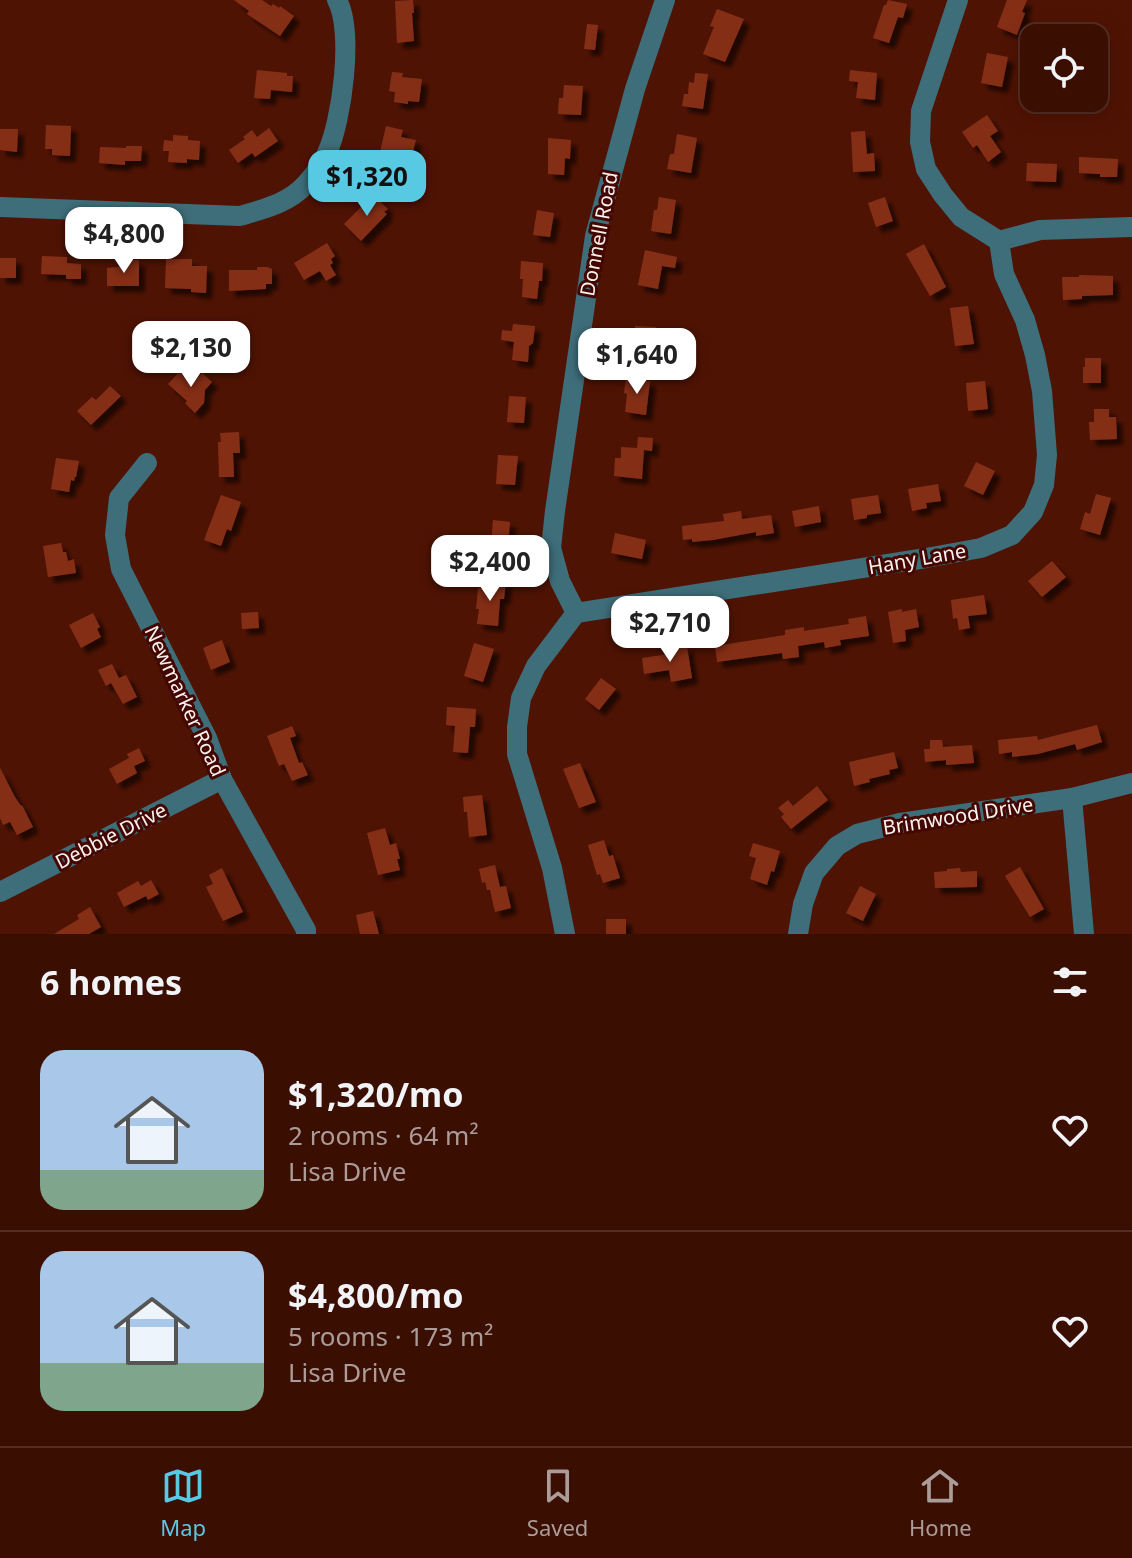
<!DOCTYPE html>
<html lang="en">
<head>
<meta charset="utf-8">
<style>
	:root { --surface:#3b0e02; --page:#461c11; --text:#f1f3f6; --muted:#ac9c99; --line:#542e24; --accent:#58c9e3 }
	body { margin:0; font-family:"Noto Sans",sans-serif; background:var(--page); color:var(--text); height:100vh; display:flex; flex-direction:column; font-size:30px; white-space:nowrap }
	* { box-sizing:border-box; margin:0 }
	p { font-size:26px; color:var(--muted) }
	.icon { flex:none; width:44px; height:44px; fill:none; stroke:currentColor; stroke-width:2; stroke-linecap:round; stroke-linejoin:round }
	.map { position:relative; height:934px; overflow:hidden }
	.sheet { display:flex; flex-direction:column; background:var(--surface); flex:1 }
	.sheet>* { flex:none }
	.tools { position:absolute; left:1020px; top:24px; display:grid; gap:16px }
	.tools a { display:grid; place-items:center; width:88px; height:88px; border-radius:16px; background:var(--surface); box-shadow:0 4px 20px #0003,0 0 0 2px var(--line); font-size:40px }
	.price { position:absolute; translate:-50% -68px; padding:0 18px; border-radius:16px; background:#fff; color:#222; font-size:26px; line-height:52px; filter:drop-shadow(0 2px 4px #0008) }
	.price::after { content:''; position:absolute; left:50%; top:48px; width:24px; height:18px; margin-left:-12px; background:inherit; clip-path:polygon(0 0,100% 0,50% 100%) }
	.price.current { background:var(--accent); color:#111 }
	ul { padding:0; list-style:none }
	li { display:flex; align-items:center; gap:24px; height:200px; padding:0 40px }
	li+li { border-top:2px solid var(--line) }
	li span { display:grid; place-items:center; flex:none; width:224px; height:160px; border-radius:24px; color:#555 }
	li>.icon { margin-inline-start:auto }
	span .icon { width:96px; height:96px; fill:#fffc; stroke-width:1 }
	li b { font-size:34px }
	h2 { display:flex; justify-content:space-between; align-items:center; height:96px; padding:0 40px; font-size:34px }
	.tabs { display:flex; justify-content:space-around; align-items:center; height:112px; border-top:2px solid var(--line); background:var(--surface); font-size:22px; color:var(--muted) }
	.tabs a { display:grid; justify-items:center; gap:4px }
	.tabs .current { color:var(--accent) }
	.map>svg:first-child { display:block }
	.building { fill:#852f19; filter:url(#shadow) }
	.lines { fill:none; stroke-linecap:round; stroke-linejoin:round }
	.minor { stroke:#3e6e7a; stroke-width:20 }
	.labels { text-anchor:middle; stroke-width:6; stroke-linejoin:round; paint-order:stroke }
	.street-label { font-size:20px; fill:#f9f1ef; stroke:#430600 }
</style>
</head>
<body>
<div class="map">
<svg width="1132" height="934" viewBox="0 0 1132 934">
	<defs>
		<filter id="shadow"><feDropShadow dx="6" dy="6" stdDeviation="2" flood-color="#0009"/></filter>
	</defs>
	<rect width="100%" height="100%" fill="#4f1303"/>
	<!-- building -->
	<g class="building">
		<path d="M234,0h28l9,6 2,-2 6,4 1,-2 14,10 -14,20 -33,-22 2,-3z"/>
		<path d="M413,0l1,13h-2l2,28 -17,2 -2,-42z"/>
		<path d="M888,0l19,4 -4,14 -5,-1 -9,26 -16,-5 11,-33h2z"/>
		<path d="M1007,0h20l-5,12 3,1 -8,22 -20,-8z"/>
		<path d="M717,9l27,10 -19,43 -22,-8 11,-27 -4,-1z"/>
		<path d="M587,24l11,1 -3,25 -11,-1z"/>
		<path d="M987,53l21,4 -6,30 -21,-4z"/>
		<path d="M257,70l30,3v3h6l-1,16 -21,-2 -1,9 -16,-1z"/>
		<path d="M850,70l27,3 -2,27 -19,-2 2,-16 -9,-1z"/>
		<path d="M392,72l11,1 -1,4 20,2 -3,23 -11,-1v3l-14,-2 1,-10 -6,-1z"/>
		<path d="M695,73l13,1 -5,35 -21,-3 2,-12h4l1,-12 5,1z"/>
		<path d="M564,85l19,1 -2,29 -23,-1 1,-16h4z"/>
		<path d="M987,115l11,16 -8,5 11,16 -13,10 -11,-17 -4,3 -11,-16z"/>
		<path d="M46,125l25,1 -1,30 -18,-1v-6h-7z"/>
		<path d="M386,126l17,4 -2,7 15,3 -5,19 3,1 -3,16 -19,-4 1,-4 -10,-3 3,-12 -6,-1z"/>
		<path d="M269,128l9,13 -23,16 -3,-4 -14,10 -9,-13 16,-11 -2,-2 9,-7 5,7z"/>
		<path d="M0,129h18l-1,23 -17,-2z"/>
		<path d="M865,131l2,23 7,-1 1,18 -22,1 -2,-40z"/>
		<path d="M677,134l20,4 -6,35 -24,-4 3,-15h4z"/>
		<path d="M173,135l15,1v4l12,1 -1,19 -12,-1v4l-19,-1 1,-11h-6l1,-11 9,1z"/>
		<path d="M548,138l23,2 -1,19 -5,-1 -1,17 -16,-1z"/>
		<path d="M126,146h16l-1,15h-16v4l-26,-2 1,-16 26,1z"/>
		<path d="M1079,157l39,2 -1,18h-17v-3l-21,-1z"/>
		<path d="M1027,163l30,1 -1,18 -30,-1z"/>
		<path d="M373,195l15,14 -4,3 3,2 -26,27 -17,-17z"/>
		<path d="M659,197l17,3 -5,34 -20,-3 3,-21h3z"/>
		<path d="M885,197l8,24 -17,6 -8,-24z"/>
		<path d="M537,210l17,3 -4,24 -17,-2z"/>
		<path d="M327,243l8,13 -4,3 2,4 -3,2 6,10 -10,6 -6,-10 -16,9 -10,-17z"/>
		<path d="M924,244l22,43 -16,9 -24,-42z"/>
		<path d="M645,250l32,7 -2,11 -13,-2 -4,23 -20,-4z"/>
		<path d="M42,256l25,1v6l14,1v15h-15v-4l-25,-1z"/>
		<rect x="0" y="258" width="16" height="20"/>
		<path d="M166,259h26v7h15l-1,27 -15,-1v-3l-26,-1z"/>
		<path d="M125,260h14v26h-32v-18l18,-2z"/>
		<path d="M521,261l22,2 -1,18h-3l-2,18 -15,-2 1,-18h-3z"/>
		<path d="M257,267h10l5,2v15h-6v5l-37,2v-21h28z"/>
		<path d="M1079,275l34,1v19l-31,1v3l-19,1 -1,-23h17z"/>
		<path d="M968,306l6,38 -19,2 -5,-38z"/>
		<path d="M513,324l22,2 -2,17 -4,3 -1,16 -16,-2 2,-18 -13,-2 1,-10 10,1z"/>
		<path d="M635,326l21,1 -2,25 -21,-1z"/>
		<path d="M1085,358h16v25h-18v-16h2z"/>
		<path d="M182,369l13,12 7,-8 10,9 -7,8 -1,13 -9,10 -10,-10 2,-2 -19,-17z"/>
		<path d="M626,378l24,3 -4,34 -21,-3 2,-18 -3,-1z"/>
		<path d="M985,381l3,28 -20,2 -2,-28z"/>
		<path d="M110,386l11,10 -30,29 -14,-14 15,-14 4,3z"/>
		<path d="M509,396l17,1 -2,26 -17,-1z"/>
		<path d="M1094,409h15v8h7l1,22 -27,1 -1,-18h5z"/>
		<path d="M239,432l1,21h-7l1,24h-15l-1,-35h3l-1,-9z"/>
		<path d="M638,437l15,1 -1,13 -8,-1 -2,29 -28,-3 1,-18h6v-11l16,1z"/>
		<path d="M498,455l20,1 -3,29 -19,-1z"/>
		<path d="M56,458l23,3 -3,16h-1l-1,4 -3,-1 -2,12 -18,-3z"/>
		<path d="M976,462l19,9 -12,24 -19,-9z"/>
		<path d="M938,484l3,17 -15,2 1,5 -15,3 -4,-22z"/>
		<path d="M1096,494l15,4 -11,37 -20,-6 5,-17 5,2z"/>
		<path d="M221,495l20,7 -10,29 -4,-2 -6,17 -17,-6z"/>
		<path d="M878,495l3,18 -14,2v3l-13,2 -3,-21z"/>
		<path d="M819,506l2,16 -26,5 -3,-16z"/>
		<path d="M741,511l1,8 29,-4 3,18 -18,3v-4l-43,8 -21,2v-3l-9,1 -1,-14 42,-5 -1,-7z"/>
		<path d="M493,520l17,2 -2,25 -17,-1z"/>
		<path d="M615,533l31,7 -4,19 -31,-6z"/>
		<path d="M61,543l2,9h3l2,9 6,-2 2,14 -28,4 -5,-31z"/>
		<path d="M1052,561l14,16 -24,20 -14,-16z"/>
		<path d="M486,580l20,2 -2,17h-4l-2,27 -21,-2 2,-15h-3l2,-21 8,1z"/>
		<path d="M984,595l3,19 -19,2 2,12 -11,2 -2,-12 -4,1 -2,-19z"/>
		<path d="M902,609v3l14,-3 3,18 -14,3 1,11 -13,2 -5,-31z"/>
		<path d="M258,612l1,16 -17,1 -1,-16z"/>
		<path d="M93,613l7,14 -3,2 4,8 -20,11 -12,-23z"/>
		<path d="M866,616l3,20 -29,4 1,5 -16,3 -1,-6 -26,4 1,11 -16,2 -1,-6 -65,9 -2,-16 70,-11v-5l19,-3v4l45,-7 -1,-5z"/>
		<path d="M222,640l8,22 -19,8 -8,-22z"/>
		<path d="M474,643l20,6 -11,33 -19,-6z"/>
		<path d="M687,646l5,32 -21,4 -2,-12 -25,4 -2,-16 27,-4v-5z"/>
		<path d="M112,664l7,14 7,-3 11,22 -14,7 -12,-21 -5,3 -8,-16z"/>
		<path d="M601,678l15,11 -17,21 -14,-11z"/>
		<path d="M447,707l29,2 -1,18h-5l-2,26 -15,-1 2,-26 -9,-1z"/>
		<path d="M1097,725l5,17 -25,8 -2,-6 -37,10 -26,3v-5l-13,2 -1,-14 39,-4 1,4z"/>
		<path d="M292,726l4,10 -6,2 9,25 3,-1 6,13 -16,6 -8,-17 -5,2 -12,-30z"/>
		<path d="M930,740h12l1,7 29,-2 2,18 -28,2v-5l-21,2 -1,-13h6z"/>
		<path d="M139,748l6,13 -11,5 -1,-2 4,9 -20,11 -8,-15 20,-11 -2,-4z"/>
		<path d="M894,752l4,16 -9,2 1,4 -21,5 1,3 -16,4 -5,-24z"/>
		<path d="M580,763l16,39 -17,6 -16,-39z"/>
		<path d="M0,768l15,29 6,9 1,-1 11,22 -16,8 -7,-13 -7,3 -3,-7z"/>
		<path d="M817,786l11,14 -37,29 -10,-12 3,-3 -6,-6 10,-8 5,6z"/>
		<path d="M482,795l5,40 -18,2 -2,-25h-3l-1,-15z"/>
		<path d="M385,828l5,17 6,-2 4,16h-3l3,11 -22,5 -11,-42z"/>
		<path d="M604,840l5,16 4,-1 7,23 -17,5 -3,-9 -3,1 -9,-30z"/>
		<path d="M753,843l27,8 -6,21 -3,-1 -4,14 -17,-6 6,-21 -7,-2z"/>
		<path d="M495,865l5,22 6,-1 5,22 -16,4 -5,-22h-3l-2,-8 -3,1 -3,-14z"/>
		<path d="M1020,867l24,42 -14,8 -25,-41z"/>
		<path d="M222,868l21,44 -20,9 -17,-34 7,-3 -4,-9z"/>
		<path d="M960,868l1,4 16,-1v16l-42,1 -1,-16 13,-1v-2z"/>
		<path d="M151,880l8,14 -11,6 -2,-4 -22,11 -7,-14 21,-12 3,5z"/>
		<path d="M860,886l16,8 -13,27 -17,-8z"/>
		<path d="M90,907l11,20 -12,7h-35l25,-15 -2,-4z"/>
		<path d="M373,911l6,23h-19l-4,-19z"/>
		<rect x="606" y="919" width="20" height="15"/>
	</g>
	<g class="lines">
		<!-- minor -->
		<g class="minor">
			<path d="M0,207l240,9c24,-7 49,-13 66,-32 8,-9 17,-21 21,-31 15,-32 27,-122 10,-153"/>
			<path d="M999,241l41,-11 92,-3"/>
			<path d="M147,463l-28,35 -4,37 6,34 86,169 15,41 84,151v4"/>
			<path d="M576,613l-16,-32 -9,-33 4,-37 40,-275 40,-147 30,-89"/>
			<path d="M1072,798l12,136"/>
			<path d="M0,892l222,-113"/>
			<path d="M565,934l-13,-66 -35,-114v-27l4,-29 15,-32 40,-53 350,-55 55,-10 31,-13 21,-23 11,-27 3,-30 -5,-64 -7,-36 -10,-35 -21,-46 -5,-33 -38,-24 -18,-22 -17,-26 -6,-27 1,-31 37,-111"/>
			<path d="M798,934l5,-30 11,-31 23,-27 20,-12 43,-11 172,-25 60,-15"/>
		</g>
	</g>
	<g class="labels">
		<!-- street labels -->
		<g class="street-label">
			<text transform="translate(599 234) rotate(-79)" y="7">Donnell Road</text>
			<text transform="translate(917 559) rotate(-10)" y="7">Hany Lane</text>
			<text transform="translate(185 701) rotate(65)" y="7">Newmarker Road</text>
			<text transform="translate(958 816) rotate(-9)" y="7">Brimwood Drive</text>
			<text transform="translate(111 836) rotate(-27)" y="7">Debbie Drive</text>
		</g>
	</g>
</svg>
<div class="tools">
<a><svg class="icon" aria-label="locate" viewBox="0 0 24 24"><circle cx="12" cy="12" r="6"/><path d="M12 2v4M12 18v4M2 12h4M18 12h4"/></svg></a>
</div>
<b class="price current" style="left:367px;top:218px">$1,320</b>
<b class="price" style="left:124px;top:275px">$4,800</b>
<b class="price" style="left:191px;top:389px">$2,130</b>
<b class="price" style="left:637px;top:396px">$1,640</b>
<b class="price" style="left:490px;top:603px">$2,400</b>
<b class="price" style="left:670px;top:664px">$2,710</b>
</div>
<section class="sheet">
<h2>6 homes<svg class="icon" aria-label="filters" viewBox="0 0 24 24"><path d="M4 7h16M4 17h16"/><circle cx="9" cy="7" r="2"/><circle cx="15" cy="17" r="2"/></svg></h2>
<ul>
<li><span style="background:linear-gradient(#a9c7e8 75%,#7fa58c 0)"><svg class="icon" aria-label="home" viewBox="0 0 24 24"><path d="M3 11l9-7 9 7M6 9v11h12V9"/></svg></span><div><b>$1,320/mo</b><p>2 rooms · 64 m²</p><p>Lisa Drive</p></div><svg class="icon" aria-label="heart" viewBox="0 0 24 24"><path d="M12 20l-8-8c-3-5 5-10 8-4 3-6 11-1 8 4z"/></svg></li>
<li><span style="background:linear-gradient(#a9c7e8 70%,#7fa58c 0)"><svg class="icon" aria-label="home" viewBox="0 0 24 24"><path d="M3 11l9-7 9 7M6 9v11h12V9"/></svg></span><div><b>$4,800/mo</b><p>5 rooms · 173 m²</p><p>Lisa Drive</p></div><svg class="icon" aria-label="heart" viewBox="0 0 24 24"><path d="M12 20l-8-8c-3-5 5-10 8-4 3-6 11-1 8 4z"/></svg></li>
</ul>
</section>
<nav class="tabs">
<a class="current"><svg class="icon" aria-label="map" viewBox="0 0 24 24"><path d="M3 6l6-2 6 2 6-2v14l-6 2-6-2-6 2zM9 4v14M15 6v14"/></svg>Map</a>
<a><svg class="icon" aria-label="saved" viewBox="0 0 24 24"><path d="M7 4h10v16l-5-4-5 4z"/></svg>Saved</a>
<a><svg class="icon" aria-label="home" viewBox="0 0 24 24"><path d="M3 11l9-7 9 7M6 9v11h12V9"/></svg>Home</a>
</nav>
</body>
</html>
